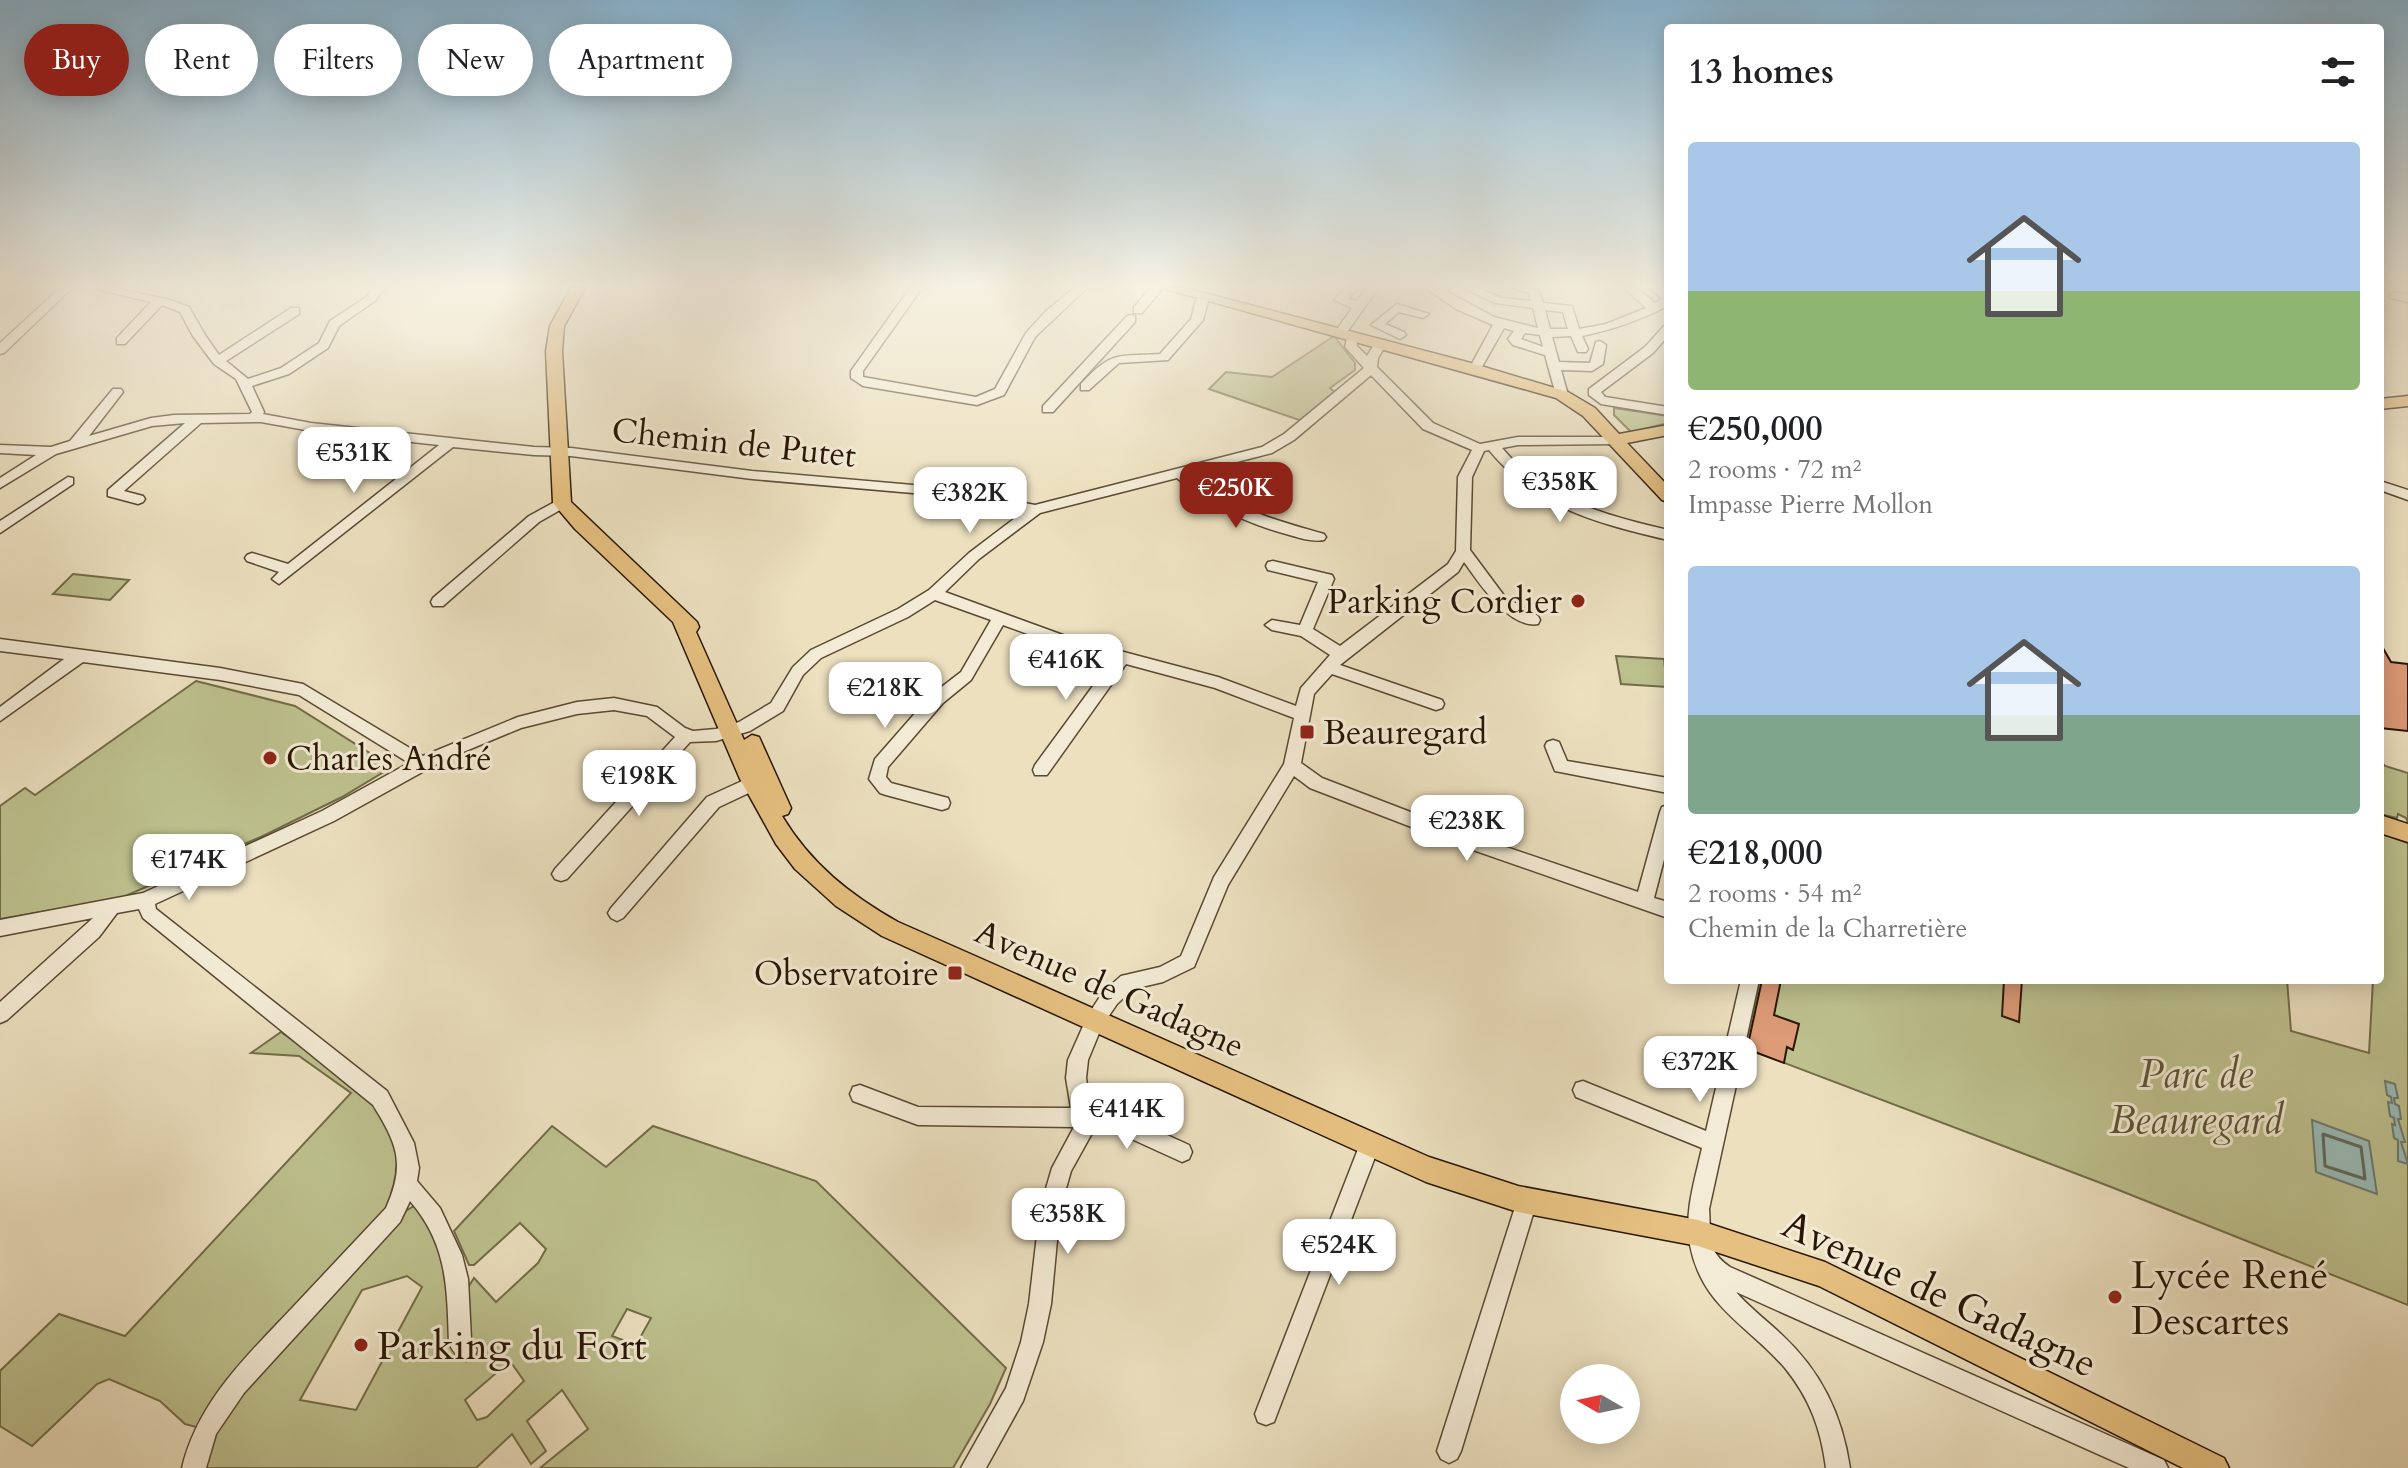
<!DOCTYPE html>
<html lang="en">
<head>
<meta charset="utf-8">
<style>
	:root { --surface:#fff; --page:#f6f6f6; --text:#202124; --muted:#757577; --accent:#8f2418 }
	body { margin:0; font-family:Cardo,serif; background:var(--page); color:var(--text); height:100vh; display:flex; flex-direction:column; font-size:30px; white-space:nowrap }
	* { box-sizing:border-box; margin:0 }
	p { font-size:26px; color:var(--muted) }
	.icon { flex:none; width:44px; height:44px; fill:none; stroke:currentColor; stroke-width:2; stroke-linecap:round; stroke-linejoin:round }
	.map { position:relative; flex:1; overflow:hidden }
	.details { position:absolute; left:1664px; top:24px; width:720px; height:960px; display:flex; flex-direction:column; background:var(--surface); border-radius:8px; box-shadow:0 4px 20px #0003 }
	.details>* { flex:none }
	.hud { position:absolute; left:24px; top:24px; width:760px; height:72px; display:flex; gap:16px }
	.needle { width:52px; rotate:279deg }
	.fabs { position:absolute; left:1560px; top:1364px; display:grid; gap:16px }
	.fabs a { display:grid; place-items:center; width:80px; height:80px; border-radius:50%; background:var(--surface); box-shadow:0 4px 20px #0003; font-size:40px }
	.price { position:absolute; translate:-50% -68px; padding:0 18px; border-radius:16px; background:#fff; color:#222; font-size:26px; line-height:52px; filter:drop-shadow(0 2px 4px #0008) }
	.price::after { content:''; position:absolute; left:50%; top:48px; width:24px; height:18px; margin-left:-12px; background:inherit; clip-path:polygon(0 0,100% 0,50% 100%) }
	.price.selected { background:var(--accent); color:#fff }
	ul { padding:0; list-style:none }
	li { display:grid; align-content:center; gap:16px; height:424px; padding:0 24px }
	li span { display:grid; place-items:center; height:248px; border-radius:8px; color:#555 }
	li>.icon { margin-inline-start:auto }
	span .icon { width:144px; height:144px; fill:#fffc; stroke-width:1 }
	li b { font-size:34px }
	h2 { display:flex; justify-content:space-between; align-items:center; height:96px; padding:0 24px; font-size:34px }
	.pill { padding:0 28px; border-radius:36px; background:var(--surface); box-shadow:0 4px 20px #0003; font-size:28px; line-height:72px }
	.pill.selected { background:var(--accent); color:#fff }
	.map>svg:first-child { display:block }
	.green { fill:#bdc18e; stroke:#726c48; stroke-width:2; fill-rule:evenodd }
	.water { fill:#9abcb8; stroke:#6c7a70; stroke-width:2 }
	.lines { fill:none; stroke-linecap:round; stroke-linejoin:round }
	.shore { stroke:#61695e; stroke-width:3 }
	.building { fill:#de9b78; stroke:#281603; stroke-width:2 }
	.minor-casing { stroke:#594832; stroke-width:3 }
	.major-casing { stroke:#281603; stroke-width:3 }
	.minor { fill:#f3ebd5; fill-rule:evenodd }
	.major { fill:#e6c080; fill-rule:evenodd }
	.poi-dot { fill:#8f2418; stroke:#f3ebd5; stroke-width:3 }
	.labels { text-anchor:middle; stroke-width:6; stroke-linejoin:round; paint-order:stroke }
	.street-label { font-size:34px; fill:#281603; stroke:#f3ebd5 }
	.poi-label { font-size:34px; fill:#281603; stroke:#f3ebd5; text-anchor:end }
	.near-park-label { font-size:40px; font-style:italic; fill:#5c5234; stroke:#f3ebd5 }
	.near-poi-label { font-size:40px; fill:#281603; stroke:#f3ebd5; text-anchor:start }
	.near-street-label { font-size:40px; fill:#281603; stroke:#f3ebd5 }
</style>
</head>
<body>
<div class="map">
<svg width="2408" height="1468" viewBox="0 0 2408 1468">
	<rect width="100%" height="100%" fill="#ece0bf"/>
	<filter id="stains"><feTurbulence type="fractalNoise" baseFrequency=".0025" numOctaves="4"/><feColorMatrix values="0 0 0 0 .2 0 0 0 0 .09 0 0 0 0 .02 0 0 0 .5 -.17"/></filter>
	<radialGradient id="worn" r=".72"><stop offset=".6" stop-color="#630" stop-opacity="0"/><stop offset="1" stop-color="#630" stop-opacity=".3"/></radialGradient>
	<!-- green -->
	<g class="green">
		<path d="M1334,336l21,27v7l-25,18 7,6 -35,27 -93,-32 17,-17 46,5z"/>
		<path d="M1614,408l54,8v7l-37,9 -17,-17z"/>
		<path d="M73,574l56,6 -19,20 -57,-6z"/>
		<path d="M1616,656l48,3 3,28 -46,-3z"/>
		<path d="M196,681l99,25 97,61 -50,30 -77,38 -144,63 -121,21v-113l25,-18 10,7z"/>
		<path d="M2380,760l5,6 23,7v50l-2,-5 -8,-4 -1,4 -17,-4z"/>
		<path d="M2381,833l27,10v462l-302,-120 -361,-137 15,-68h527l4,51 78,22 4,-73h7z"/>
		<path d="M281,1032l89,64 23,34 9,37 -14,44 -185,212 -7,4 -11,-3 -25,-23 -51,-22 -12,5 -65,62 -32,-20v-55l59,-57 66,22 226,-243 -52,-37 -48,-3z"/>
		<path d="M552,1126l54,41 47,-41 163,55 190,187 -16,36 -37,64h-413l48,-39 -26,-39 -35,31 19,30 -15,13 -19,-30 -36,34h-273l8,-28 20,-36 173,-192 15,-9 43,94 12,-19 22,24 42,-39 8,-14 -26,-26 -46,42h-5l-15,-34zM407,1276l15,11 -66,123 -56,-10 62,-110zM627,1309l24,9 -15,27 -24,-9zM510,1361l14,20 -37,36 -10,3 -12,-20z"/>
	</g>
	<!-- water -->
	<g class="water">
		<path d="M2385,1081l10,3 3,14h-4l1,6 4,2 2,13h-3l7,23h-4l7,22 -10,-3v-21l-4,-2 -2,-14 3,1 -1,-7 -4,-2 -2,-14 4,1 -1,-6 -4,-2z"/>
		<path d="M2312,1120l57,21 8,53 -61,-22z"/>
	</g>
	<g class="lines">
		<!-- shore -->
		<path class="shore" d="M2323,1134l38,13 4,32 -40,-13z"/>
	</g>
	<!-- building -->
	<g class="building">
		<path d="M2380,643l11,19 17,2v67l-28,-3z"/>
		<path d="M1762,980h19l-7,35 25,9 -6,26 -6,-3 -3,16 -37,-14z"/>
		<path d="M2004,980h18l-3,42 -17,-6z"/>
	</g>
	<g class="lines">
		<defs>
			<g id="minor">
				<path d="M60,288h12l-68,65 -4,1v-11z"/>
				<path d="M92,288h22l56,12 19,7 16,28 14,20 72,-47h8v6l-73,47 22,18 33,-11 38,-25 11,-22 38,-25 4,-8h12l-8,12 -37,26 -11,22 -39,26 -37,12 12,26 -1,2 48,9 223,24 37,1 181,23 195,17 88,17 227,-58 22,-13 80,-66 -19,-21 3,-14h8l1,13 10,10 10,-16h8l2,3 -9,15 -1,9 56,56 47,21 38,-7h103v6l-5,1 -98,1 -16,3c43,52 103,67 166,82v10c-71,-17 -130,-31 -179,-90l-5,1 -12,26 -2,73 35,47 33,19 2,4 -2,4c-29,5 -59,-41 -74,-62l-6,10 -118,93 102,35 2,4 -2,4 -6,2 -104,-36 -18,20 -13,69 21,15 143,55 173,59 22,-80 2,-5 6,-2v39l-14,54 14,4v16l-215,-75 -143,-55 -16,-12 -66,109 -34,82 -31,15 -30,7 -16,15 -15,22 -14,34 -2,18 4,27 22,5 77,35 3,7 -3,7 -7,3 -79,-36 -10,-2 -2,11 -20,36 -11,38 -9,95 -8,38 -20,59 -37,67h-25l45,-80 15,-46 8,-38 11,-95 12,-41 22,-41 -156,-2 -65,-24 -3,-7 3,-7 7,-2 58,22 153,1 -5,-30 2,-18 20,-45 15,-23 18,-16 39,-9 21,-11 33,-79 70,-113 10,-46 -79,-30 -89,-24 -79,111h-12l-2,-5 2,-5 77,-105 -49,-13 -60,-22 -32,55 -28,23 -55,64 -2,10 5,6 57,15 2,5 -2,5 -6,2 -56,-15 -6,-2 -11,-14 6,-20 56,-64 30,-23 30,-52 -56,-20 -27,17 -87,41 -18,17 -20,36 -33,20 -34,10 -26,1 -123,137 -6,2 -6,-2 -3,-5 3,-5 120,-132 -28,-21 -33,-6 -37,4 -56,14 -77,32 -110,61 -179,83 1,5 231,182 27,52 5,25 -2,13 23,27 22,47 6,24 3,60 6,11 -3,8 -8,3c-9,-4 -13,-9 -17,-18 -2,-55 -1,-98 -39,-142l-10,21 -156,171 -28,41 -10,34h-24c16,-67 65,-112 111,-161 31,-33 62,-66 93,-99 20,-45 11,-64 -13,-103l-230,-187 -4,-9 -22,4 -18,24 -92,83 -7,3v-21l93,-84 -93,18v-16l143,-27 179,-82 87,-48 -110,-68 -79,-15 -137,-18 -83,59v-14l64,-48 -64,-8v-12l220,29 83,16 120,72 95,-39 59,-15 37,-4 43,9 28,21 8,3 23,-2 23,-7 32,-19 22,-36 18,-17 87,-41 31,-19 40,-37 54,-41 -76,-16 -195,-17 -181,-23 -37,-1 -81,-8 -174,137 -7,-5 7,-7 -32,-11 -2,-3 2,-3 5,-2 36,11 151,-119 -128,-14 -50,-9 -60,1 -77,68 19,5 2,3 -2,3 -5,2 -30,-8v-6l77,-67 -33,3 -96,28 -56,34v-10l36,-23 -36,-2v-8l51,2 19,-6 43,-52h8l2,3 -34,44 62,-18 23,-3 76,-1 2,-2 -16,-33 -22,-15 -21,-28 -13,-24 -18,-7 -37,39h-8v-6l34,-36zM1371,375l52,54 49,21 -14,27 -2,74 -8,13 -108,82 -27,-17 21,-50 -2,-4 -59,-14 -5,1 -2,4 2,4 50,12 -18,43 -28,-5 -7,5 7,5 29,6 29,19 -29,33 -5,18 -78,-29 -147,-39 -126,-46 34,-33 61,-46 137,-35c34,29 73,47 116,58 10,3 21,6 31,4l2,-3 -2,-3c-49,-14 -95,-26 -134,-60l82,-21 22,-13z"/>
				<path d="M910,288h12l-59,83v6l113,20 19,-8 31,-56 19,-21 29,-24h13l-52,49 -31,58 -27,10 -114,-19 -12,-8v-7z"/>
				<path d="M1151,288h12l-21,25h-8v-6z"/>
				<path d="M1345,288h8l2,2 -7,9 9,2 9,-13h12l-33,47 -4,1 -6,-4 17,-24 -18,-8z"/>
				<path d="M1426,288h14l54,29 44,11 -5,-20 -38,-5 -32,-15h15l23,10 30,3 -2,-8 -16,-5 25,1 5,14 29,3 7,23 27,-5 40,-16 -22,-20h13l18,15 7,-4 -12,-11h13l5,4v14c-28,14 -55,24 -86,30l6,13 -2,3h-8l-7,-16 -19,1 7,25 31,1 6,-21 4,-1 6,4 -3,19 -11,7 -31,-1 7,25 -6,4 -6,-4 -11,-40 -32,-10 -5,-6 6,-8 -10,-3 -25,44h-8l-2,-3 24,-44 -37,-16zM1545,310l18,2 5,17h-18zM1525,333l15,2 3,12 -22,-8z"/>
				<path d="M2395,292l13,2v8l-17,-4 -2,-2z"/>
				<path d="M1203,293l6,4 -6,23 -35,40 -49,3 -30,27h-8v-6c32,-34 35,-27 79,-30l31,-35 6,-22z"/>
				<path d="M1397,304l32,10 -6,4 -24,-6 -14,12 19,8 2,3 -6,4 -29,-14z"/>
				<path d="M1131,315l4,1v6l-82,90h-10v-6l84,-90z"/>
				<path d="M1668,325v11l-15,17 -52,39 4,5 63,10v8l-67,-11 -12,-9v-6l56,-42 19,-21z"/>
				<path d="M68,477l5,1v6l-73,49v-12z"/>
				<path d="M2380,481l28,9v10l-28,-10z"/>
				<path d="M562,498l5,2 2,3 -2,3 -28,16 -96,84h-10l-2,-4 2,-4 96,-82z"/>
				<path d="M1553,740l6,2 8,19 101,17v15l-113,-22 -10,-25 2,-4z"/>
				<path d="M764,771l6,2 2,5 -2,5 -51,24 -96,111 -6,3 -6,-3 -3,-5 3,-5 96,-111z"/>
				<path d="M1741,980h18l-50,229c2,26 -3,42 21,58l434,193 4,8h-39l-393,-176c13,15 30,28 45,42 40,37 61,80 69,134h-24c-5,-39 -16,-69 -41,-100 -38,-44 -83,-61 -95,-123 -6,-33 5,-65 12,-97l-126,-51 -3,-7 3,-7 7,-2 123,50z"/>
				<path d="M1370,1134l7,3 3,7 -103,270 -3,8 -8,3 -8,-3 -3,-8 105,-270 3,-7z"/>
				<path d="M1527,1191l7,3 3,7 -76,250 -4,8 -8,4 -8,-4 -4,-8 80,-250 3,-7z"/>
			</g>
			<g id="major">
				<path d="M571,288h14l-21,38 -2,25 9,151 126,120 2,5 -3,5 48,108 8,-5 7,2 32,71 -3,6 -6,2c29,48 68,79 116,106l531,235 89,29 180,34 127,42 399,196 5,10h-46l-364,-182 -121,-40 -180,-34 -92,-30 -544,-246 -46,-30 -41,-37 -19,-25 -36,-65 -67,-157 -98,-93 -22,-26 -7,-152 4,-25z"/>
				<path d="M1162,288h23l286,75 97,29 27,16 24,26 49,-9v10l-41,8 41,43v16l-6,-2 -79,-84 -27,-18z"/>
				<path d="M2408,396v10l-28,3v-10z"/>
				<path d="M2380,815l28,9v18l-28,-9z"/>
			</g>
		</defs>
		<!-- minor casing -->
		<use href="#minor" class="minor-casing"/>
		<!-- major casing -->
		<use href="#major" class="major-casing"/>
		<!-- minor -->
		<use href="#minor" class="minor"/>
		<!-- major -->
		<use href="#major" class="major"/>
	</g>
	<!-- sky -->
	<linearGradient id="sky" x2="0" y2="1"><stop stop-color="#89b7d5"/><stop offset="0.58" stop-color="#f6f1e2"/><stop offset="1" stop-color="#f6f1e2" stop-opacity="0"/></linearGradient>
	<rect width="2408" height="493" fill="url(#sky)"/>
	<!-- markers -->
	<g class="poi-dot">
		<circle cx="1578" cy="601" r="8"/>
		<rect x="1299" y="724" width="16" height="16" rx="4"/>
		<circle cx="270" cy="758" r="8"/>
		<rect x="947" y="965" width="16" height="16" rx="4"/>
		<circle cx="2115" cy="1297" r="8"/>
		<circle cx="361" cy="1345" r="8"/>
	</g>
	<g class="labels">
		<!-- street labels -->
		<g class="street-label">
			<text transform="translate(734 442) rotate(6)" y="12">Chemin de Putet</text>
			<text transform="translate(1110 988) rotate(24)" y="12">Avenue de Gadagne</text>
		</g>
		<!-- poi labels -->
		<g class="poi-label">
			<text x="1562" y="613">Parking Cordier</text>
			<text x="1323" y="744" text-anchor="start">Beauregard</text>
			<text x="286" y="770" text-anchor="start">Charles André</text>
			<text x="939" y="985">Observatoire</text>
		</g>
		<!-- near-park labels -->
		<g class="near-park-label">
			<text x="2196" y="1087">Parc de<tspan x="2196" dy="46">Beauregard</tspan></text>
		</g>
		<!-- near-poi labels -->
		<g class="near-poi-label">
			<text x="2131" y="1288">Lycée René<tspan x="2131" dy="46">Descartes</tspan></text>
			<text x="377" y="1359">Parking du Fort</text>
		</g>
		<!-- near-street labels -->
		<g class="near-street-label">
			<text transform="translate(1940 1293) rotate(25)" y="14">Avenue de Gadagne</text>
		</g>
	</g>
	<rect width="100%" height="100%" filter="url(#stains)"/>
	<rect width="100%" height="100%" fill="url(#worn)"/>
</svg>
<div class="fabs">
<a><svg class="needle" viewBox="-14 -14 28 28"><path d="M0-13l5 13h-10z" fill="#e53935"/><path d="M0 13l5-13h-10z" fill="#757577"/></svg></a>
</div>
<b class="price" style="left:354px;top:495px">€531K</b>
<b class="price" style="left:1560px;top:524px">€358K</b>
<b class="price selected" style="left:1236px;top:530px">€250K</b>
<b class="price" style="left:970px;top:535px">€382K</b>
<b class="price" style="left:1066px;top:702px">€416K</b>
<b class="price" style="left:885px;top:730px">€218K</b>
<b class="price" style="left:639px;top:818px">€198K</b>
<b class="price" style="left:1467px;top:863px">€238K</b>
<b class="price" style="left:189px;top:902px">€174K</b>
<b class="price" style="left:1700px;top:1104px">€372K</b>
<b class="price" style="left:1127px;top:1151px">€414K</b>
<b class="price" style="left:1068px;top:1256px">€358K</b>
<b class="price" style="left:1339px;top:1287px">€524K</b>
<div class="hud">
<a class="pill selected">Buy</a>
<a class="pill">Rent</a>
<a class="pill">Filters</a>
<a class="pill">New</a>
<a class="pill">Apartment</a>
</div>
<section class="details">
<h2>13 homes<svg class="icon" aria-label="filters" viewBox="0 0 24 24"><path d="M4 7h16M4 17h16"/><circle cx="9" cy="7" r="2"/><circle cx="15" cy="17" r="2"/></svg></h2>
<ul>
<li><span style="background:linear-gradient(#a9c7e8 60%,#8fb573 0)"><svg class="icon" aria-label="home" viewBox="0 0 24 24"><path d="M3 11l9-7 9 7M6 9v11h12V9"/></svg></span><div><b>€250,000</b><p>2 rooms · 72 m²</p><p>Impasse Pierre Mollon</p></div></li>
<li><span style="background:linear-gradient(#a9c7e8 60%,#7fa58c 0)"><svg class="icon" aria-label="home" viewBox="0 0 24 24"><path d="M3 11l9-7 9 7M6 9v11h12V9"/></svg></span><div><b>€218,000</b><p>2 rooms · 54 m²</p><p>Chemin de la Charretière</p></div></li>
</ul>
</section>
</div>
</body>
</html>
